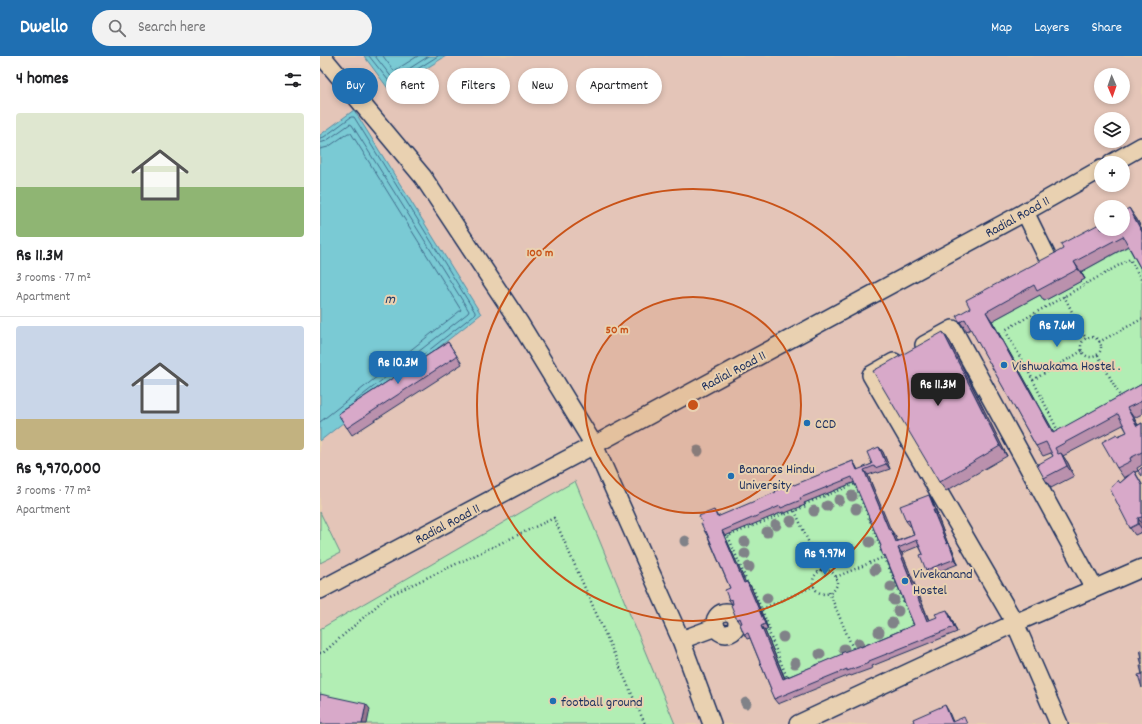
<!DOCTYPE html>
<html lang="en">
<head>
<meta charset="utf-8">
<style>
	:root { --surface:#fff; --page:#f2f2f2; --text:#202124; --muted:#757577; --line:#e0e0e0; --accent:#1f6fb2 }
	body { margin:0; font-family:Dekko,sans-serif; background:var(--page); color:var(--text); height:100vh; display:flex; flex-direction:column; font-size:15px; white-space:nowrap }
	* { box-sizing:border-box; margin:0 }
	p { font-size:13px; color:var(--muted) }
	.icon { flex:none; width:22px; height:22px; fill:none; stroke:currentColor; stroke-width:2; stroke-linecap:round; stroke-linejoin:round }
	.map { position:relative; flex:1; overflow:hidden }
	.drawer { display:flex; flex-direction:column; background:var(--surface); width:320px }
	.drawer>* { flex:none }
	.top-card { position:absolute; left:12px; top:12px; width:380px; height:36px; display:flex; gap:8px }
	.needle { width:26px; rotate:178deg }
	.buttons { position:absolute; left:774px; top:12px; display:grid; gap:8px }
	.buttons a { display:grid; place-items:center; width:36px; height:36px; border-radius:50%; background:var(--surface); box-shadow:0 2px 6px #0003; font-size:20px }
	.price { position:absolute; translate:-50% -34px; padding:0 9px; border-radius:8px; background:var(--accent); color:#fff; font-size:13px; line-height:26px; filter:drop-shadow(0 1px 2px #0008) }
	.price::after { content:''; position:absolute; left:50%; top:24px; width:12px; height:9px; margin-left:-6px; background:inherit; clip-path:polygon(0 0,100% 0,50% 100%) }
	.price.on { background:#222; color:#fff }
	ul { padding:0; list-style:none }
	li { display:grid; align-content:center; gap:8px; height:212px; padding:0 16px }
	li+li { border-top:1px solid var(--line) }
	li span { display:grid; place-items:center; height:124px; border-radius:4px; color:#555 }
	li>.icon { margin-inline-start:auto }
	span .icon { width:72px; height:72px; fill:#fffc; stroke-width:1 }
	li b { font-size:17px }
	h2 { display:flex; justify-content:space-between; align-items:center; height:48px; padding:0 16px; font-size:17px }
	.tag { padding:0 14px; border-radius:18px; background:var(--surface); box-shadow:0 2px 6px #0003; font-size:14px; line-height:36px }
	.tag.on { background:var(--accent); color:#fff }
	header { display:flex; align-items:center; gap:24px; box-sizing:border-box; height:56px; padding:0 20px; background:var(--accent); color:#fff }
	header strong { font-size:19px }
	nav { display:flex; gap:22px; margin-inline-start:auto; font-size:14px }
	.search { width:280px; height:36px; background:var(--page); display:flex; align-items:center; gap:10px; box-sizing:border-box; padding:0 14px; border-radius:22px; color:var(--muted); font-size:15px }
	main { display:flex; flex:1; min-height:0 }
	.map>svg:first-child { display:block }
	.built { fill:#e4c5b8; fill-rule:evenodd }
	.green { fill:#b2eeb4; stroke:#668e89 }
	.water { fill:#7acad4; stroke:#548ca5 }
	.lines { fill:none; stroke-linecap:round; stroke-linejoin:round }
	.shore { stroke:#416d8d; stroke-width:1 }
	.minor-casing { stroke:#1b2f5e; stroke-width:20 }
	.path { stroke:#1b2f5e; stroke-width:2.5; stroke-dasharray:1 3; stroke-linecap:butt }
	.minor { stroke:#e9d1b1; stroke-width:17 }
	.tree { fill:#808288 }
	.wall { fill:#ba91ad; stroke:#1b2f5e; fill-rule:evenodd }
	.shaded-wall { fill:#97768d; stroke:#1b2f5e }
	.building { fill:#d8a9c9; stroke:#1b2f5e; fill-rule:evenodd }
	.ring { fill:none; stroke:#c95318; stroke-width:2 }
	.poi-dot { fill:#1f6fb2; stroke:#e9d1b1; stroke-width:1.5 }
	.labels { text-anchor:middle; stroke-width:4; stroke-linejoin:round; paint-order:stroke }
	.street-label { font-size:14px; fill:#1b2f5e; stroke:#e9d1b1 }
	.poi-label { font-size:14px; fill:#1b2f5e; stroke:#e9d1b1; text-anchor:start }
	.water-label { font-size:15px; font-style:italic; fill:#243e6a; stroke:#e9d1b1 }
	.centre { fill:#c95318; stroke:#e9d1b1; stroke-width:2 }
	.ring-label { font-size:12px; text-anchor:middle; font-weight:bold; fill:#c95318; stroke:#e9d1b1; stroke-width:4; stroke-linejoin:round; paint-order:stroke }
</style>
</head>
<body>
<header>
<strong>Dwello</strong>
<div class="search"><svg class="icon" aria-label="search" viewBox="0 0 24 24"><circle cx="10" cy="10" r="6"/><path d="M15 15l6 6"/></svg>Search here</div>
<nav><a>Map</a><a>Layers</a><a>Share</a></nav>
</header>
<main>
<section class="drawer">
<h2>4 homes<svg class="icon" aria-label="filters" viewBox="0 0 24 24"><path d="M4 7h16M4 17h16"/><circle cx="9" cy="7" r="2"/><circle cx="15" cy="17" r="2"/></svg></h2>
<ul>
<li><span style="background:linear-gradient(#dfe7d0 60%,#8fb573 0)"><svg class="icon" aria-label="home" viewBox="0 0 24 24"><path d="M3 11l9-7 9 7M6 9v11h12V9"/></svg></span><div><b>Rs 11.3M</b><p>3 rooms · 77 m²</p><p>Apartment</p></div></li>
<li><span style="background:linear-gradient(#c9d6e8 75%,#c2b280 0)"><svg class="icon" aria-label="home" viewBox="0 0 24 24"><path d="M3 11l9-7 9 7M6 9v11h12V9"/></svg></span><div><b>Rs 9,970,000</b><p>3 rooms · 77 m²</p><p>Apartment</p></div></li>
</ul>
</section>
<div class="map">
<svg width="822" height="668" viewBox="0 0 822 668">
	<rect width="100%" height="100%" fill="#e9d1b1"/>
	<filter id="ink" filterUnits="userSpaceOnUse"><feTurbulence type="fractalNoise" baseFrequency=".025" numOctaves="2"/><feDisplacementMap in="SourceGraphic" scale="8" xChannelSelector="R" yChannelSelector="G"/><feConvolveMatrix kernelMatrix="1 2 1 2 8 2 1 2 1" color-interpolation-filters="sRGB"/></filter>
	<g filter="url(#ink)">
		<!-- built -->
		<path class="built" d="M0,0h822v668h-822zM781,19h22v22h-22zM781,63h22v22h-22zM781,107h22v22h-22zM781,151h22v22h-22z"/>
		<!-- green -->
		<g class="green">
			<path d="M809,190l13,22v130l-82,45 -68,-122 48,-26 4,6 41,-22 -4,-7z"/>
			<path d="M255,425l100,243h-355v-95z"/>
			<path d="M536,426l61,148 -130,54 -22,-53 3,-2 -17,-42 -3,1 -23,-52 59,-25 20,-6v-2z"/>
			<path d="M0,456l20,41 -20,10z"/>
		</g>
		<!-- water -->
		<g class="water">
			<path d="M44,0h82l-56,35z"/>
			<path d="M34,54l127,204 -161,127v-306z"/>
		</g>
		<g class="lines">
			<!-- shore -->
			<g class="shore">
				<path d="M49,0l23,29 46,-29"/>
				<path d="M55,0l18,23 36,-23"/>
				<path d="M63,0l11,15 24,-15"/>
				<path d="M0,82l4,-1 27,-20h3l121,195v2l-71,56"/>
				<path d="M0,87l6,-2 24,-17 2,1 117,186 -1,2 -114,89"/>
				<path d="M0,93l8,-2 20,-14h3l110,177 -141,112"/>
			</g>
			<defs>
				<g id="minor">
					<path d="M2,0l101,121 96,145 75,123 87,195 31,84"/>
					<path d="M792,107l30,-17"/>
					<path d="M705,156l25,51"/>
					<path d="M604,289l29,-16 141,259"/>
					<path d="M574,306l-23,13 144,248 44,101"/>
					<path d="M0,534l274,-145 431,-233 76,-43"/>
					<circle cx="406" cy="567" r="11"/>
					<path d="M361,584l35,-13"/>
					<path d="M478,668l217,-101 127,-55"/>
				</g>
			</defs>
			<!-- minor casing -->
			<use href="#minor" class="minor-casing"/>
			<!-- path -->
			<g class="path">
				<path d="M744,240l22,43"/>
				<circle cx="771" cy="291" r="10"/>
				<path d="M779,286l43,-23"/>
				<path d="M762,295l-49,29 -28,-50 125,-71 12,22"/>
				<path d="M778,299l23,43"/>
				<path d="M713,324l26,53"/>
				<path d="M535,428l27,66 -1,1 5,12h1l28,65 -49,20v-2l-25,10 1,2 -54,22 -20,-50h2l-18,-44 -3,1 -21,-51 55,-22 1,1 22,-9 -1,-2z"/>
				<path d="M475,455l26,60"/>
				<circle cx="505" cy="526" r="12"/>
				<path d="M516,521l48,-20"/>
				<path d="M509,536l25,59"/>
				<path d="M442,553l52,-23"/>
				<path d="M0,597h3l65,-57 166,-78 91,206"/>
			</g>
			<!-- minor -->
			<use href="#minor" class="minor"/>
		</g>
		<!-- trees -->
		<g class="tree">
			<circle cx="378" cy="395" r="5.5"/>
			<circle cx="532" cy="440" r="5.5"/>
			<circle cx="519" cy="444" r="5.5"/>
			<circle cx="507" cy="450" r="5.5"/>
			<circle cx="536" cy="453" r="5.5"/>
			<circle cx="494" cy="455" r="5.5"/>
			<circle cx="471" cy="465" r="5.5"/>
			<circle cx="456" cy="469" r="5.5"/>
			<circle cx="447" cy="476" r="5.5"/>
			<circle cx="365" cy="485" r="5.5"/>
			<circle cx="425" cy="486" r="5.5"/>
			<circle cx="550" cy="486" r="5.5"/>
			<circle cx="425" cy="498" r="5.5"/>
			<circle cx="429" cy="511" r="5.5"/>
			<circle cx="555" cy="514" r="5.5"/>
			<circle cx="571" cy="531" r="5.5"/>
			<circle cx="447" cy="542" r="5.5"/>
			<circle cx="574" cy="544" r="5.5"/>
			<circle cx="578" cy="555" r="5.5"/>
			<circle cx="572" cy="567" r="5.5"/>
			<circle cx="559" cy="576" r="5.5"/>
			<circle cx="463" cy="581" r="5.5"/>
			<circle cx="539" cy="587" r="5.5"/>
			<circle cx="524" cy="593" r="5.5"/>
			<circle cx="500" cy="598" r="5.5"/>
			<circle cx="475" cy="607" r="5.5"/>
			<circle cx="426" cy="647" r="5.5"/>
		</g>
		<!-- wall -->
		<g class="wall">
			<path d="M816,162l6,11v42l-14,-25 -47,26 4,7 -41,22 -4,-6 -48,26 62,112 88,-49v30l-8,4 4,7 4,-2v42l-5,3 1,3 -3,1 7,12v48l-7,3 -5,-7 -10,-45 9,-8 -5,3 -7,-10 1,-32 9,-4 -4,-7 -60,31 5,7 6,13 -23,12 -7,-10 9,-22 -2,-3 -8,3 -7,-10 -65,-117 -4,2 -7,-9z"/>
			<path d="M623,276l7,10 57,114 -61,35 -7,-9z"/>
			<path d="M128,286l14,22 -110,71 -14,-21z"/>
			<path d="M559,391l4,5 7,17 -12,4 -1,-1 -9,3 22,55 5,5 2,6 17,-6 -3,-9h-1l-4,-5 23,-26 3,5 6,15h-1l11,29 4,4 6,16 -28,11 -4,-5 -3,-16 -4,-8 -17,7 27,67 21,-5 7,17 -85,34 1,2 -22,8 -1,-1 -72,29 -4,-5 -3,-10 -21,-51 -3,1 -3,-5 -4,-10 -3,-4 -5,-16 -3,-4 1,-12 -22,-51 -3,-5 9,-22 4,7 135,-56 5,9 14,-6zM535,426l26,64 2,10 4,5 27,64 -129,53 -20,-47 3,-2 -17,-42 -4,-5 -2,1 -20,-47 58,-24 2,1 20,-8 -1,-2z"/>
		</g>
		<!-- shaded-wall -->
		<g class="shaded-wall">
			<path d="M809,152l7,10 6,11v3z"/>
			<path d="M754,206l7,10 4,7 -7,-10z"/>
			<path d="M666,256l6,9 68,122 -7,-10z"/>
			<path d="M623,276l7,10 57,114 -7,-10z"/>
			<path d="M807,352l7,10 8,15 -5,-7z"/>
			<path d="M559,391l4,5 7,17 -4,-5z"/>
			<path d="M741,397l7,10 6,13 -7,-10z"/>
			<path d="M533,405l3,5 4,9 -3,-5z"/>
			<path d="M544,414l4,5 25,60 -4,-5z"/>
			<path d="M609,439l3,5 6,15 -3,-5z"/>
			<path d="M613,454l4,5 13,34 -3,-5z"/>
			<path d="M818,462l4,6v5l-4,-5z"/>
			<path d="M571,474l4,5 5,12 -4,-5z"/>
			<path d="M402,475l3,5 23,52 -4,-5z"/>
			<path d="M629,487l3,5 6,16 -3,-5z"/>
			<path d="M578,492l4,5 29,73 -4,-5z"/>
			<path d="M427,526l4,5 17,42 -3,-5z"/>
			<path d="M627,554l3,5 7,17 -3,-5z"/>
			<path d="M441,570l4,5 22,53 -4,-5z"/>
			<path d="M46,648l4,5 -3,15h-5z"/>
			<path d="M625,649l3,5 6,14 -2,-2z"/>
		</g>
		<!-- building -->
		<g class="building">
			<path d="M809,152l13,24v39l-19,-35 -49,26 4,7 -41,22 -3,-6 -48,27 67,121 89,-49v17l-15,7 10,18 5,-3v29l-12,6 1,3 -14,7 -15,-26 15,-8 1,2 9,-4 -9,-18 -63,34 3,6 3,-1 6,13 -23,12 -7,-13 16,-9 -7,-14 -10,4 -71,-127 -5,3 -4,-6 14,-8 -4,-8 97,-51 -2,-5 40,-21v6h22v-17z"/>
			<path d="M623,276l57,114 -61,36 -66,-111z"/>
			<path d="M128,286l9,14 -110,72 -9,-14z"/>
			<path d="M559,391l7,17 -11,4 -1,-2 -10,4 25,60h2l5,12 18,-7 -5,-15 -3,1 -6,-15 29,-11 6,15h-2l14,34 2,-1 6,16 -29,11 -6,-15 3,-1 -6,-14 -19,8 29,73 10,-4 -2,-3 12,-4 7,17 -85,34v2l-22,8v-2l-73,30 -4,-9 1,-1 -23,-56 -4,1 -4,-10 2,-1 -2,-5 -3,2 -6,-15 2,-1 -1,-5 -3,1 -4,-10 5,-2 -24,-57 -1,1 -4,-9 1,-1 -3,-6 15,-6 3,7 59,-25 -1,-1 18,-7 1,1 59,-24 4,9 15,-6 -5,-12zM532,421l29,69 -1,1 3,9 2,-1 29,70 -53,22 -1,-1 -19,7 1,1 -59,25 -22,-53 4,-2 -18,-42 -3,1 -22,-52 58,-25 1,2 20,-8 -1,-2z"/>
			<path d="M822,411v9l-4,-5z"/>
			<path d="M814,415l8,14v32l-4,1v6l-8,4 -20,-39 8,-9 2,3z"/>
			<path d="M820,594h2v8z"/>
			<path d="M820,602h2v7z"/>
			<path d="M820,610h2v8z"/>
			<path d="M822,618v14l-4,-13z"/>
			<path d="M0,638l46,10 -4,20h-42z"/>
			<path d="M625,649l7,17 12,-5 3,7h-58l5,-2 -1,-3z"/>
		</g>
	</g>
	<!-- distance rings -->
	<circle cx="373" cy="349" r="108" fill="#c95318" fill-opacity=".12"/>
	<g class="ring">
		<circle cx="373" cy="349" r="108"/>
		<circle cx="373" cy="349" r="216"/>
	</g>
	<!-- markers -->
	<g class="poi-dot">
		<circle cx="684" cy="309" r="4"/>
		<circle cx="487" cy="367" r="4"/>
		<circle cx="411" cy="420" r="4"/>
		<circle cx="585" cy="525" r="4"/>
		<circle cx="233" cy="645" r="4"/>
	</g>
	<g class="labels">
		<!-- street labels -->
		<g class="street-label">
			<text transform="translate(697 160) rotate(-29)" y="5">Radial Road 11</text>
			<text transform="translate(413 314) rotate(-28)" y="5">Radial Road 11</text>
			<text transform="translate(127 467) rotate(-28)" y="5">Radial Road 11</text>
		</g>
		<!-- poi labels -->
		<g class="poi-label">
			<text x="692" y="314">Vishwakama Hostel .</text>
			<text x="495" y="372">CCD</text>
			<text x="419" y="417">Banaras Hindu<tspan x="419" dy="16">University</tspan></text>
			<text x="593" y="522">Vivekanand<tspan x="593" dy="16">Hostel</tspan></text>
			<text x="241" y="650">football ground</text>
		</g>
		<!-- water labels -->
		<g class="water-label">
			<text x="70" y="247">m</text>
		</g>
	</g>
	<circle cx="373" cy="349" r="6" class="centre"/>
	<g class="ring-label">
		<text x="220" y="200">100 m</text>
		<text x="297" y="277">50 m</text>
	</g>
</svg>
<div class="buttons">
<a><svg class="needle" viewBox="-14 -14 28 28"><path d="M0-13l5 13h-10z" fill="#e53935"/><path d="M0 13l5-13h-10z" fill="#757577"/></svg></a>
<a><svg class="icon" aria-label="layers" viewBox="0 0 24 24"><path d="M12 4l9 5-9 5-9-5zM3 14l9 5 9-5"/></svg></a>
<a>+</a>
<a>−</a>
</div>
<b class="price" style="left:737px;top:292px">Rs 7.6M</b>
<b class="price" style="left:78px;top:329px">Rs 10.3M</b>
<b class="price on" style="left:618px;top:351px">Rs 11.3M</b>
<b class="price" style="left:505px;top:520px">Rs 9.97M</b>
<div class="top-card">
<a class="tag on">Buy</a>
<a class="tag">Rent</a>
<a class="tag">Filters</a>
<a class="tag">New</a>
<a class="tag">Apartment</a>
</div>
</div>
</main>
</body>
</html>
